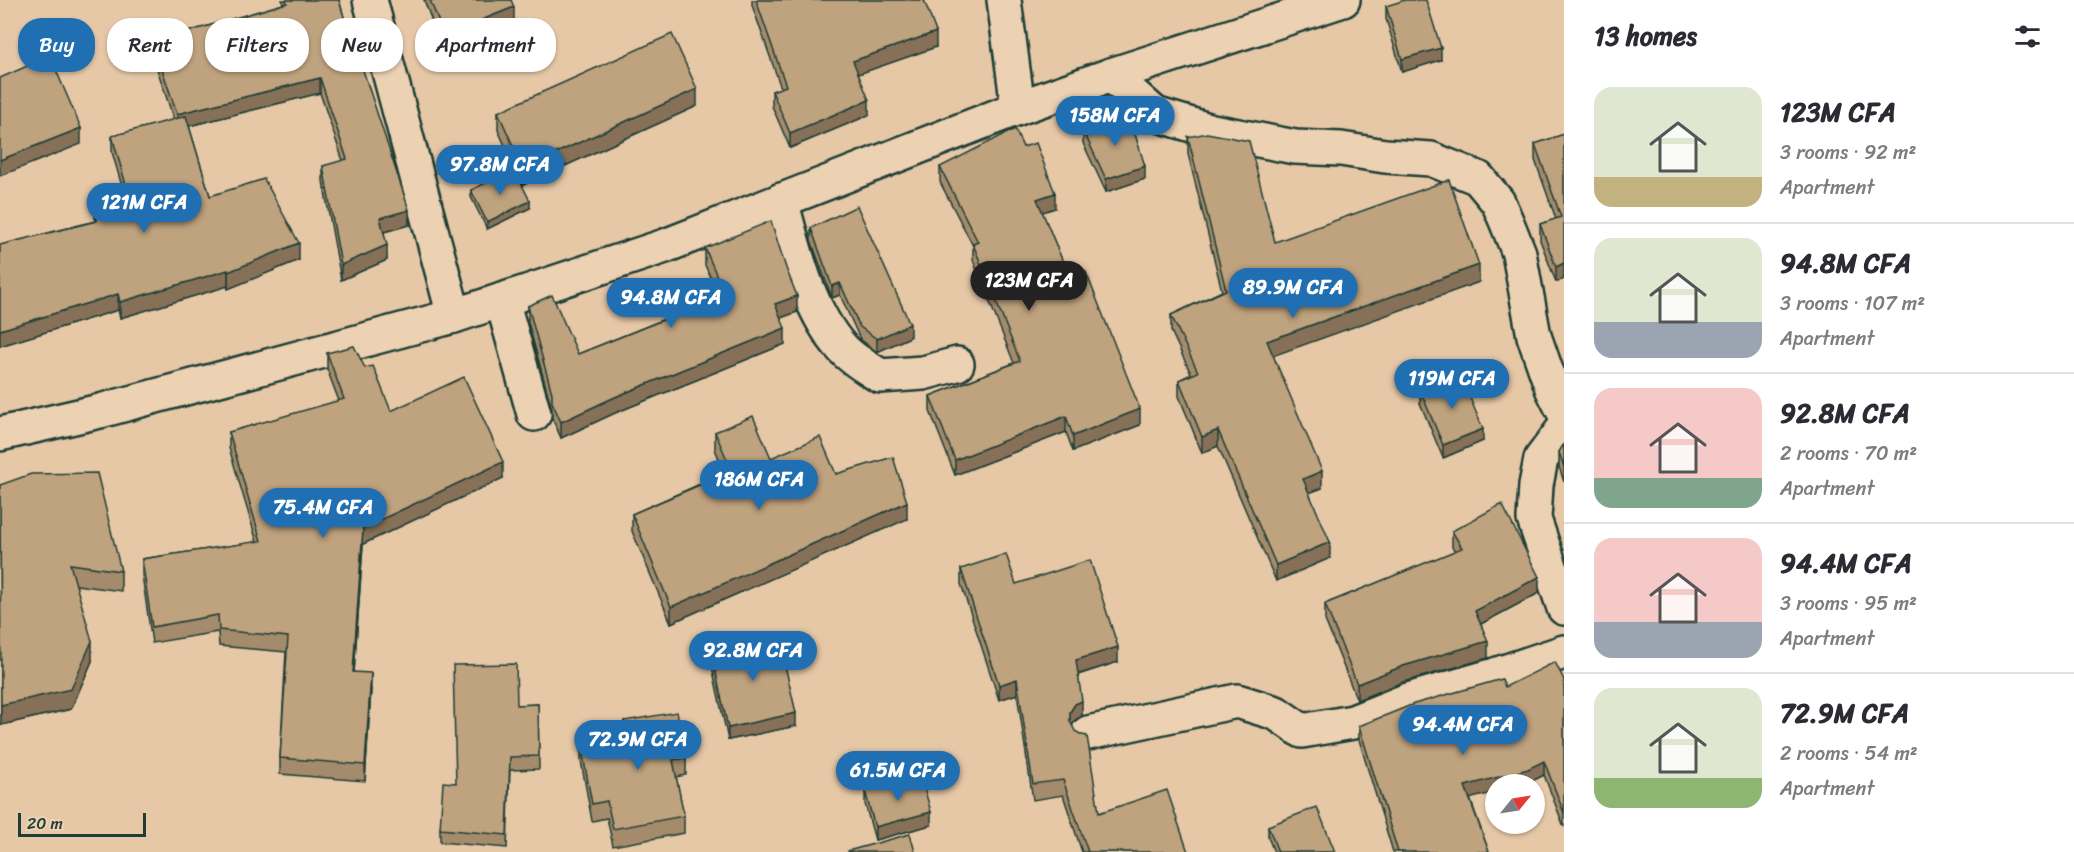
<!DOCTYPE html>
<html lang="en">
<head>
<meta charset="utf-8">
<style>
	:root { --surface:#fff; --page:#f2f2f3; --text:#2b2b33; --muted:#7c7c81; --line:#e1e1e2; --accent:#1f6fb2 }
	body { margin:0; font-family:Sriracha,sans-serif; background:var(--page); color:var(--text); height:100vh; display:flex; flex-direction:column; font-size:22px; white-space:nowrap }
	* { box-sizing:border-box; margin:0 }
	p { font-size:20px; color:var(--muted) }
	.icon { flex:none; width:33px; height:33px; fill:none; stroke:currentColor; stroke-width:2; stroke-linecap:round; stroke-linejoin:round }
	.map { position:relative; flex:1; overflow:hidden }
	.side { display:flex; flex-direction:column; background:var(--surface); width:510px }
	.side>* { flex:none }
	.hud { position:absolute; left:18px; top:18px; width:570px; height:54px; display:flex; gap:12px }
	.needle { width:39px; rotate:60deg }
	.buttons { position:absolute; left:1485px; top:774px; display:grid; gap:12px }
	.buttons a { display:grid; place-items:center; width:60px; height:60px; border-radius:50%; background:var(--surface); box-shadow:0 2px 4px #0004; font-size:30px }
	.scale { position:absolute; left:18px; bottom:15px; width:128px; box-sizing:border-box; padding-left:6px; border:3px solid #1f3d34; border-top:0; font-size:16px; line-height:21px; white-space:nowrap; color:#1f3d34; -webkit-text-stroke:4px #ecd1b3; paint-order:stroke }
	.price { position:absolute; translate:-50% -51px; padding:0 14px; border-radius:21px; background:var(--accent); color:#fff; font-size:20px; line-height:39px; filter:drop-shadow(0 2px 3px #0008) }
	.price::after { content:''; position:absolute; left:50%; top:36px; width:18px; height:14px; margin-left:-9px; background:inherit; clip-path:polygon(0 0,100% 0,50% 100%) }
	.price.selected { background:#222; color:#fff }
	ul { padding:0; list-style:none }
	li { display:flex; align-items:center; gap:18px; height:150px; padding:0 30px }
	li+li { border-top:2px solid var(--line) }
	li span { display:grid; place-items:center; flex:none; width:168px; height:120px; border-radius:18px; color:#555 }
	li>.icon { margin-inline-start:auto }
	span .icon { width:72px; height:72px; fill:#fffc; stroke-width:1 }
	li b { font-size:26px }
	h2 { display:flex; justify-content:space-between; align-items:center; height:72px; padding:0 30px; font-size:26px }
	.pill { padding:0 21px; border-radius:24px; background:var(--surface); box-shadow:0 2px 4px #0004; font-size:21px; line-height:54px }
	.pill.selected { background:var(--accent); color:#fff }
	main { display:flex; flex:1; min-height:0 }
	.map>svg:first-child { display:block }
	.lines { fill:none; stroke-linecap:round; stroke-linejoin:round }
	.minor-casing { stroke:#1f3d34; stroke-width:38 }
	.tertiary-casing { stroke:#1f3d34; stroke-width:38 }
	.minor { stroke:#ecd1b3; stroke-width:33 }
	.tertiary { stroke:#ecd1b3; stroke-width:33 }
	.wall { fill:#a48b6c; stroke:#1f3d34; stroke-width:1.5 }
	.shaded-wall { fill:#867158; stroke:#1f3d34; stroke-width:1.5 }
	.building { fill:#bfa27e; stroke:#1f3d34; stroke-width:1.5 }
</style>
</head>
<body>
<main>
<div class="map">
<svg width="1564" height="852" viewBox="0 0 1564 852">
	<rect width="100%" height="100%" fill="#e6c8a7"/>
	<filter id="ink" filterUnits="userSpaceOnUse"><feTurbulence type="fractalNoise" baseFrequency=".0167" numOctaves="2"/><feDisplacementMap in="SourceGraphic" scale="12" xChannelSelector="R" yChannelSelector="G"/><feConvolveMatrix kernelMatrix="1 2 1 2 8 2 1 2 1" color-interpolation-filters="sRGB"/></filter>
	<g filter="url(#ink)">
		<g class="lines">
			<defs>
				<g id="minor">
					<path d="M370,0l84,316"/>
					<path d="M1004,0l14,108"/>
					<path d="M1111,75l44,39 57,17 83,16 46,2 44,7 46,3 47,19 20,24 9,21 12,30 15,83 18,52 12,24"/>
					<path d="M781,200c13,48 27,111 62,149 10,11 25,19 37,27l43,-3 34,-9"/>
					<path d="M502,300l32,114"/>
					<path d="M1564,428l-23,31 -5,26 -2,34 30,89"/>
					<path d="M1088,733l149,-32 39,12 26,18 51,-9 55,-22 87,-25 69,-23"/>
				</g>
				<path id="tertiary" d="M0,434l100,-23 354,-95 211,-70 353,-138 93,-33 232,-75"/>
			</defs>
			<!-- minor casing -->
			<use href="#minor" class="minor-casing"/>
			<!-- tertiary casing -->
			<use href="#tertiary" class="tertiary-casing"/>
			<!-- minor -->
			<use href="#minor" class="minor"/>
			<!-- tertiary -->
			<use href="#tertiary" class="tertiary"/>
		</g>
		<!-- wall -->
		<g class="wall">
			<path d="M282,0h57l18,62 52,163 -25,7 3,28 -46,20 -18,-99v-15l20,-5 -23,-68 -131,33 21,70 89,64 -71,29v-3l-108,32 -2,-8 -118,36v-101l95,-24v-9l33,-5 -16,-55v-16l62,-16 -21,-63v-15l130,-38z"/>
			<path d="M424,0h87l3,25 -70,28z"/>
			<path d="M752,0h172l12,47 -78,27 11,41 -79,33 -18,-42v-15l9,-3 -29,-83z"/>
			<path d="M1386,6l55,54 -39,12 -16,-53z"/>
			<path d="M697,106l-174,79 -25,-55v-18z"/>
			<path d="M1083,130l62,49 -39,13 -23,-49z"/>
			<path d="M1564,134v145l-8,3 -16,-42v-16l16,-5 -21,-59v-16z"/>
			<path d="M1188,137l87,105 204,40 -206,73 49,133 -13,5 21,65 -54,23 -58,-135 -16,7 -23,-57v-16l12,-6 -20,-43v-16l51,-24 -34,-137z"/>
			<path d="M940,167l115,41 -13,4 28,67 70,146 -67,26 -7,-19 -111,43 -25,-64v-15l84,-33 -41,-103v-14l-33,-64z"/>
			<path d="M471,190l59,18 -43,21 -16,-32z"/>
			<path d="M811,228l99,109 -33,15 -17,-13 -20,-44 -8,3 -21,-58z"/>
			<path d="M705,248l92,64 -16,6 4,26 -170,69 -54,25 -9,-20v-9l-24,-87v-16l50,48 141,-57 -14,-32z"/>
			<path d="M327,353l38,15 26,43 112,67 -140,66 -9,128 17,17 -6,92 -85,-7v-16l6,-106 -67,-6 -1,-14 -66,11 -10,-68v-16l115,-17 -28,-94v-16l110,-31 -12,-32z"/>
			<path d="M1420,390l63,51 -40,17 -23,-55z"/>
			<path d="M715,432l56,26 65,16 71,45 -236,104 -39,-92v-17l93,-41 -10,-24z"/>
			<path d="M1564,444v38l-5,-15v-15z"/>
			<path d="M0,485l121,86v20l-45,-6 16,76 -21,48 -70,16z"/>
			<path d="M1452,531l87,62 -58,31 7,34 -85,24 -46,18 -32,-80v-16l130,-53 -3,-4z"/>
			<path d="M961,569l55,15 102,78 -40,13 4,41 -7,4 -3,5 27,88 89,39h-106l-19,-57 -30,5 -16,-106 -18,6 -38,-116z"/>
			<path d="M711,650l85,76 -68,14 -17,-78z"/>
			<path d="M1564,680v147l-20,-52 -16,8 -5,1h-27v8l-26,6 19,54h-96l-34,-112v-14l146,-39z"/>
			<path d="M538,704l1,65 -29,1 -3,78 -67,-6v-13l16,-46 61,-78z"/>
			<path d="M624,721l62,37v17l-10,2 8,39v17l-71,13 -6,-28 -15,3 -11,-60v-17l43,-8z"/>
			<path d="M865,791l66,34 -56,15 -10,-36z"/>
			<path d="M1268,826l67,26h-61l-6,-15z"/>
		</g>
		<!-- shaded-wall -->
		<g class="shaded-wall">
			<path d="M514,7v18l-70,28v-18z"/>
			<path d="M936,32v15l-83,29v-15z"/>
			<path d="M1441,48v12l-39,12v-13z"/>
			<path d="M320,78v15l-143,36v-15z"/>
			<path d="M697,89v17l-174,79v-17z"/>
			<path d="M869,100v15l-79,33v-15z"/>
			<path d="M81,128v16l-81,32v-16z"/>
			<path d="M1145,166v13l-39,13v-13z"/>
			<path d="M1055,193v15l-18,6v-15z"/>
			<path d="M530,201v7l-43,21v-7z"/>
			<path d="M409,210v15l-29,8v-15z"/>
			<path d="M299,243v17l-71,29v-17z"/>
			<path d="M387,245v15l-46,20v-15z"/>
			<path d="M1564,263v16l-8,3v-15z"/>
			<path d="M1479,265v17l-212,76v-17z"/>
			<path d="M228,270v16l-108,32v-16z"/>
			<path d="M840,283v12l-8,3v-12z"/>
			<path d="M118,294v16l-118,36v-16z"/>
			<path d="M797,296v16l-22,8v-16z"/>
			<path d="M910,324v13l-33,15v-13z"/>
			<path d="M785,328v16l-170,69 -54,25v-16l54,-25z"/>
			<path d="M1140,409v16l-67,26v-15z"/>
			<path d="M1066,416v16l-111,43v-15z"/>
			<path d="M1483,429v12l-40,17v-13z"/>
			<path d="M1218,430v16l-16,7v-16z"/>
			<path d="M503,462v16l-140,66 -10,144v-16l10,-144z"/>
			<path d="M1322,471v17l-19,7v-16z"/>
			<path d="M907,502v17l-236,104v-16z"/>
			<path d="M1330,542v16l-54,23v-16z"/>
			<path d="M1539,577v16l-64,34v-16z"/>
			<path d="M92,641v20l-21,48 -70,16v-20z"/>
			<path d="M1488,641v17l-85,24 -46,18v-16l46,-18z"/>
			<path d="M1118,647v15l-42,13v-15z"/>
			<path d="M371,673v16l-6,92v-16z"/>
			<path d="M1017,679v15l-18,6v-15z"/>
			<path d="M1082,701v15l-7,4 -5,7v-15l5,-8z"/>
			<path d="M796,713v13l-68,14v-12z"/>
			<path d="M1544,761v14l-16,8 -5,1h-27v8l-31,8v-14z"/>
			<path d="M931,812v13l-56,15v-13z"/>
		</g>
		<!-- building -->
		<g class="building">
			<path d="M286,0h53l18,62 3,-1 49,149 -29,8 7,27 -46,20 -18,-99 24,-7 -27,-81 -143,36 -24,-72 134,-39z"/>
			<path d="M430,0h81l3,7 -70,28z"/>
			<path d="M756,0h168l12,32 -83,29 16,39 -79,33 -18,-42 14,-5z"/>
			<path d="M1405,0h21l15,48 -39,11 -16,-53z"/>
			<path d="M672,34l25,55 -174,79 -25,-56z"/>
			<path d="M50,56l31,72 -81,32v-82z"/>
			<path d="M1129,115l16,51 -39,13 -23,-49z"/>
			<path d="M186,116l24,80 54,-17 35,64 -71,29v-2l-108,32 -2,-8 -118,36v-85l97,-24 -2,-9 37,-6 -20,-70z"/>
			<path d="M1015,129l8,18 13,-4 19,50 -18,6 33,80 16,-7 54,137 -67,27 -7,-20 -111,44 -25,-64 90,-35 -47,-117 5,-2 -38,-75z"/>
			<path d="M1207,133l42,8 26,101 174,-62 30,85 -212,76 55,130 -19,8 27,63 -54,23 -58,-135 -16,7 -23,-57 19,-8 -27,-57 55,-25 -38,-153z"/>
			<path d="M1564,134v129l-8,4 -16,-43 21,-7 -26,-73z"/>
			<path d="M514,169l16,32 -43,21 -16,-32z"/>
			<path d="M857,206l53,118 -33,15 -17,-12 -20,-44 -8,3 -21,-58z"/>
			<path d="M771,221l15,47 11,28 -22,8 10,24 -170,69 -54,25 -9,-20v-9l-24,-87 24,-11 26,59 147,-59 -20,-47z"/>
			<path d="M354,346l11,22 8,-2 18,45 73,-34 39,85 -140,66 -10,144 18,1 -6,92 -85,-7 8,-121 -69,-7 -1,-15 -66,12 -10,-68 119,-18 -32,-109 115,-33 -17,-46z"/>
			<path d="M1460,374l23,55 -40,16 -23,-55z"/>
			<path d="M753,416l18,42 49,-21 16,37 57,-17 14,45 -236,105 -39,-93 100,-43 -17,-39z"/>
			<path d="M1564,444v23l-5,-15z"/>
			<path d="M97,473l24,98 -51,-7 22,77 -21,48 -70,16 -1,-220 31,-11z"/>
			<path d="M1502,504l37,73 -64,34 13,30 -85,25 -46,18 -32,-80 137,-56 -10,-17z"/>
			<path d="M1006,554l10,30 74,-24 28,87 -42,13 6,41 -7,3 -5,8v9l5,10 7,4 5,1 12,77 68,-23 21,62h-100l-25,-72 -30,4 -16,-105 -18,6 -38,-116z"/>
			<path d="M778,635l18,78 -68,15 -17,-78z"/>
			<path d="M1555,662l9,18v133l-20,-52 -16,8 -63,17 24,66h-91l-39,-126 55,-22 88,-25 3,8z"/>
			<path d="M516,664l1,41 21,-1 1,52 -29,1 -3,78 -67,-6 3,-47 13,1 -3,-118z"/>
			<path d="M677,712l9,46 -13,2 11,56 -71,13 -6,-28 -15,3 -11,-60 46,-9 -3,-14z"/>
			<path d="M921,777l10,35 -56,15 -10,-36z"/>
			<path d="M1317,807l18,45h-57l-10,-26z"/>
			<path d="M910,834l5,18h-66l-1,-1z"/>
		</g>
	</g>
</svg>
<div class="buttons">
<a><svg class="needle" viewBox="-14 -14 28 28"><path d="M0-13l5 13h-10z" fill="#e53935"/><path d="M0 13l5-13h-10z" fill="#7c7c81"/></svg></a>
</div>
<div class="scale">20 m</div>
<b class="price" style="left:1115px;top:147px">158M CFA</b>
<b class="price" style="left:500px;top:196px">97.8M CFA</b>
<b class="price" style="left:144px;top:234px">121M CFA</b>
<b class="price selected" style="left:1029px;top:312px">123M CFA</b>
<b class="price" style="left:1293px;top:319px">89.9M CFA</b>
<b class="price" style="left:671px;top:329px">94.8M CFA</b>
<b class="price" style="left:1452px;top:410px">119M CFA</b>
<b class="price" style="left:759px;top:511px">186M CFA</b>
<b class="price" style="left:323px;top:539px">75.4M CFA</b>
<b class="price" style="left:753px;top:682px">92.8M CFA</b>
<b class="price" style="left:1463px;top:756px">94.4M CFA</b>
<b class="price" style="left:638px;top:771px">72.9M CFA</b>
<b class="price" style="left:898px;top:802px">61.5M CFA</b>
<div class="hud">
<a class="pill selected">Buy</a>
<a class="pill">Rent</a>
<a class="pill">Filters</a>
<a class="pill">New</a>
<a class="pill">Apartment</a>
</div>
</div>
<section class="side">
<h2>13 homes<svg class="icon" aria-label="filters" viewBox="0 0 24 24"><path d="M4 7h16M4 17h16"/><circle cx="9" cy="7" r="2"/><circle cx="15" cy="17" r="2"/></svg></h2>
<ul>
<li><span style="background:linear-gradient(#dfe7d0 75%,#c2b280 0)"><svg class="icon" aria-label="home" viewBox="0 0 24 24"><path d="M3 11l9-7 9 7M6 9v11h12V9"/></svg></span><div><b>123M CFA</b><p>3 rooms · 92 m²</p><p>Apartment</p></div></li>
<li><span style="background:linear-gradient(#dfe7d0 70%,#9aa5b1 0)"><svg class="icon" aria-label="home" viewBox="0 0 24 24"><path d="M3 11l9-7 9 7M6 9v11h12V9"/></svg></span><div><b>94.8M CFA</b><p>3 rooms · 107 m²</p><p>Apartment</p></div></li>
<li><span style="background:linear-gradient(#f6c9c9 75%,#7fa58c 0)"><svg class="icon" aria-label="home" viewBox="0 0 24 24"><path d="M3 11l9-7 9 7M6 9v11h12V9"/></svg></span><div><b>92.8M CFA</b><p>2 rooms · 70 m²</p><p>Apartment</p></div></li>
<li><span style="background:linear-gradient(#f6c9c9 70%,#9aa5b1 0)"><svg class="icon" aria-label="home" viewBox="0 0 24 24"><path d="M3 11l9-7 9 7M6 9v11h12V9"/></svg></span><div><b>94.4M CFA</b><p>3 rooms · 95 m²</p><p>Apartment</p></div></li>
<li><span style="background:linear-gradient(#dfe7d0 75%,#8fb573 0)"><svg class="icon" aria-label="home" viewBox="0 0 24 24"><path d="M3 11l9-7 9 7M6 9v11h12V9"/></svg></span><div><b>72.9M CFA</b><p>2 rooms · 54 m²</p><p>Apartment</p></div></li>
</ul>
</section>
</main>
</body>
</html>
